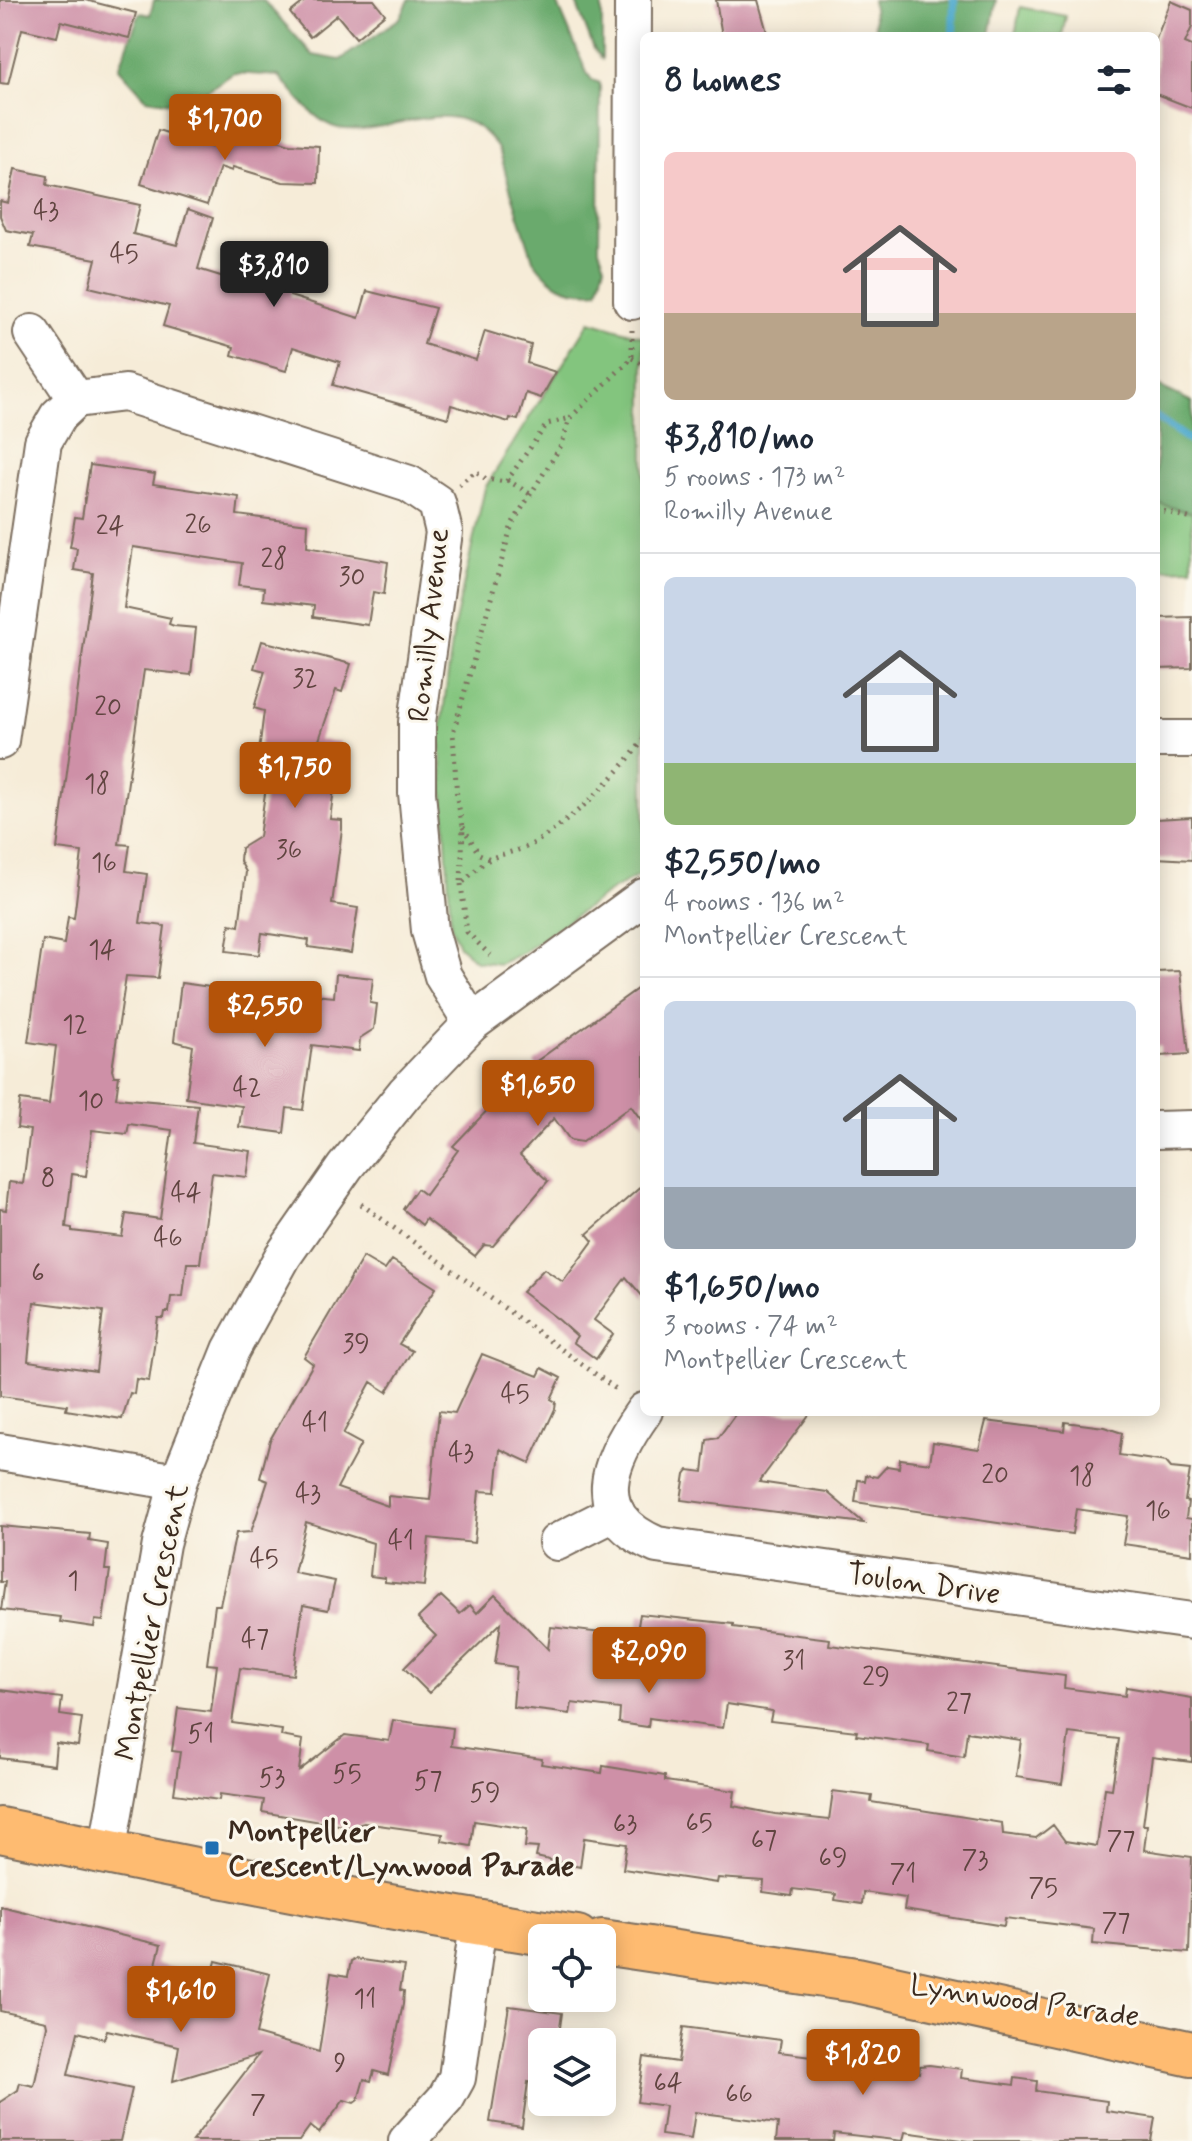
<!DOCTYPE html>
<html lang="en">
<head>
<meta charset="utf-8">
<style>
	:root { --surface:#fff; --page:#f6f6f7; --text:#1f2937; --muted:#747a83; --line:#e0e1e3; --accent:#b45309 }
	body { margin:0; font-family:Mynerve,sans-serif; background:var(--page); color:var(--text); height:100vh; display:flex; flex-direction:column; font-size:30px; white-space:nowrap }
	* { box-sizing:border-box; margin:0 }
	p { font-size:26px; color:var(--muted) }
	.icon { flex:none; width:44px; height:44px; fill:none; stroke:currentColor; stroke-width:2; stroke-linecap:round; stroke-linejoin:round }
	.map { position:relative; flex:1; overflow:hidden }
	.drawer { position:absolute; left:640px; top:32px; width:520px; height:1384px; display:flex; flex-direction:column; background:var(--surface); border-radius:12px; box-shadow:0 4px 20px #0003 }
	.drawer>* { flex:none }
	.buttons { position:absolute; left:528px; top:1924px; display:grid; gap:16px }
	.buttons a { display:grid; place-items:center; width:88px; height:88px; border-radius:12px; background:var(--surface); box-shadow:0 4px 20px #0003; font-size:40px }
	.price { position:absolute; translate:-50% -68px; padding:0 18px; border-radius:8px; background:var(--accent); color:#fff; font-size:26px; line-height:52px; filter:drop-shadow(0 2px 4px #0008) }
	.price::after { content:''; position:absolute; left:50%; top:48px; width:24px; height:18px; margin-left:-12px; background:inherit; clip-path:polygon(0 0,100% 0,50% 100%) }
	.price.on { background:#222; color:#fff }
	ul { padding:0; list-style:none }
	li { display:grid; align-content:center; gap:16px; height:424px; padding:0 24px }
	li+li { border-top:2px solid var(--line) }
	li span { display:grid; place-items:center; height:248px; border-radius:12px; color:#555 }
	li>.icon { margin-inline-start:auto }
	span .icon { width:144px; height:144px; fill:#fffc; stroke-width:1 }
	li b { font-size:34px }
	h2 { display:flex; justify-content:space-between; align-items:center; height:96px; padding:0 24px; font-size:34px }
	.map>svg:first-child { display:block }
	.green { fill:#83c57e; stroke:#5f784e; stroke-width:2 }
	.forest { fill:#6aaa6d; stroke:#526a46; stroke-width:2 }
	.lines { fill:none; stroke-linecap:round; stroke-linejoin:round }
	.stream { stroke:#4ea9cc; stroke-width:8 }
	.building { fill:#ce90a7; fill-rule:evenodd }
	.minor-casing { stroke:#7c6e5f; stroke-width:40 }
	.major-casing { stroke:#7c6e5f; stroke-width:48 }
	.path { stroke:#7c6e5f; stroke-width:5; stroke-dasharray:2 6; stroke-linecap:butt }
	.minor { stroke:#fff; stroke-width:36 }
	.major { stroke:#febb71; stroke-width:44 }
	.poi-dot { fill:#1f6fb2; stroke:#fbf7ec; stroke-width:3 }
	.labels { text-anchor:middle; stroke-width:6; stroke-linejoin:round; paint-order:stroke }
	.number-label { font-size:26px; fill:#604440 }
	.street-label { font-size:30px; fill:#3b2a1e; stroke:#fbf7ec }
	.poi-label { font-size:30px; font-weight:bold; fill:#3b2a1e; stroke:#fbf7ec; text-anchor:start }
</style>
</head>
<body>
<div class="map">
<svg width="1192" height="2141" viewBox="0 0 1192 2141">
	<rect width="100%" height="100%" fill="#fbf7ec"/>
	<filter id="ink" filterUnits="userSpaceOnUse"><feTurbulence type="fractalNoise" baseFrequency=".0125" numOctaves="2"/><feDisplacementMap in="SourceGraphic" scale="16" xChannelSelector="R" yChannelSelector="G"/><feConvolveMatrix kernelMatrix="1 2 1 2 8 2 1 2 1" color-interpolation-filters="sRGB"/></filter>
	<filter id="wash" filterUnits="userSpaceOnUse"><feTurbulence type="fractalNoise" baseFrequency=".006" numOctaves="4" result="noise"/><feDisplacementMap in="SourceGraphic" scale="32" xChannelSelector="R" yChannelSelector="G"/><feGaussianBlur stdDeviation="1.8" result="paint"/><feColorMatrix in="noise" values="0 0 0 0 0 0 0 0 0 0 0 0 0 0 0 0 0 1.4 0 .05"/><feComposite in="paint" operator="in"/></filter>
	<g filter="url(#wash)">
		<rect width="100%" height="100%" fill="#f6ecd8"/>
		<!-- green -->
		<g class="green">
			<path d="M1020,7l46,9 -4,20h-47z"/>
			<path d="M590,321l54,16v536l-32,17 -90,63 -23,11 -23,-3 -17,-15 -8,-20 -11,-189 14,-110 31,-139z"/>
			<path d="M1192,454v114l-36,1v-76z"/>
		</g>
		<!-- forest -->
		<g class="forest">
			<path d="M154,0h109l50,55 27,5 60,-42 9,-18h147l31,73 5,7 8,3 -1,166 6,16 -7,26c-31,3 -47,-6 -65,-31 -8,-27 -18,-54 -26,-82 -3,-9 -4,-20 -9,-29 -40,-64 -106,-11 -160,-21 -23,-5 -44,-36 -59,-52l-45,-3 -49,32 -38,-6 -28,-31 21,-55 10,2z"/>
			<path d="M575,0h27v59l-8,-10z"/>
			<path d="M872,0h124l-6,36h-114z"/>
			<path d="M1156,385l36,17v111l-36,-10z"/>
		</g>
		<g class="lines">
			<!-- stream -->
			<g class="stream">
				<path d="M953,36l1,-36"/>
				<path d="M1156,417l36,25"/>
			</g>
		</g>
		<g id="blocks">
			<!-- building -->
			<g class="building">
				<path d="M0,0h85l51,13 -7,25 -68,-17 -4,16 -35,-8 -14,55 -8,-1z"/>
				<path d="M306,0h68l11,14 -29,24 -19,-23 -27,22 -20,-24z"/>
				<path d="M716,0h42l10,36h-46z"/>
				<path d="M1171,1l21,9v17l-7,16 7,3v62l-36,-14v-55z"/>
				<path d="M219,122l71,22 29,2 -1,37 -35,-1 -50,-15 -1,4 -12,-4 -13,38 -66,-21 17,-54 53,17z"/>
				<path d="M15,169l33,7 -1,9 93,20 -7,29 44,11 11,-36 25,9 -15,51 55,17 6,-21 37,11 -6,20 69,22 8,-27 68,17 -11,36 52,16 9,-29 46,14 -4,18 29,9 -15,26 -15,-5 -8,27 -8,-2 -1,4 -58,-17 -3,13 -115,-33 7,-23 -47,-15 -7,24 -54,-16 2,-8 -71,-21 6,-20 -80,-19 7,-28 -66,-12 3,-12 -27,-5 -6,-14v-15l8,2z"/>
				<path d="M90,465l65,9 -2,10 86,13 -2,18 71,9 -1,23 81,15 -4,32 -11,-2 -5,33 -55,-8 1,-11 -51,-6 1,-12 -25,-3 3,-22 -109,-16 -9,61 47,10 -2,6 5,2 22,2 -5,47 -47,-5 -25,174 11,1 -4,26 21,3 -7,49 25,3 -7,52 -32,-2 -14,94 2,6h5l-3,22 82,7 -5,38 58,8 -4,26 -35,-4 -12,90h-13l-4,33 -12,1 -2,15h-4l-1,6h-6l-9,63 -13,-2 -2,15 -4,-1 -8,26 -56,-9 1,-5 -67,-9v-187l6,1 3,-28 14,2 7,-54 -13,-2 3,-28 29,4 7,-58 -28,-4 15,-102 21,4 4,-27 6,1 8,-66 -25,-3 36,-276 -19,-3 3,-22 -7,-1 5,-30 7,1zM129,1124l43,6 -12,89 -34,-5 -4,23 -50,-6v-3l-6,-1 6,-53 14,2 6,-46 35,4zM34,1302l69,9 -7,60 -68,-10z"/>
				<path d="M1192,617v51l-36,1v-51z"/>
				<path d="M262,641l89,23 -9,28 -6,-2 -17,50 21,2 -10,77 12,1v9l-10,75 26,4 -7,45 -43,-6 1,-7 -47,-7 -3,22 -33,-4 4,-27 9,2 7,-54 -6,-11 1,-13 18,-11 7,-51 -11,-2 9,-73 -10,-3 11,-37 -11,-3z"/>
				<path d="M1192,817v43l-36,-2v-39z"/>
				<path d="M1180,971l9,83 -29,2v-10h-4v-74z"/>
				<path d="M336,974l37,4 -3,25 7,1 -3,25 -14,9 -1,13 -47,-6 -9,65 -16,-2 -3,25 -45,-6 3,-21 -56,-8 7,-52 -19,-5 7,-58 51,7 -4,25 82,11 4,-31 20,2z"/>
				<path d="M644,984v140l-13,-18 -49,36 -12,-2 -16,-22 -34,37 28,26 -55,65 -9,-1 -9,11 -49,-37 -4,6 -19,-16 14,-20 8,6 33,-45 -5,-4 46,-48 13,12 37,-27 -15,-20z"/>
				<path d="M644,1184v114l-18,-21 -32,43 19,14 -17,25 -23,-17 4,-6 -18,-16 -37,-28 22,-23 19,13 30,-41 -6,-7z"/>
				<path d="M363,1257l22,13 7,-10 44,28 -37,56 13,7 -25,41 -16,-10 -28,52 18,10 -24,44 51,18v-10l42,4 9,-89 16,2 27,-59 56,22 4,-8 19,10 -10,21 5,3 -1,7 -25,54 -30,-14 -4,43 -17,-1 -5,52 -45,-5 -5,48 -39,-4v-4l-15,-2 3,-33 -67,-21 -12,51 41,8 -7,29 -25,-5 -10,70 -53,-7 -8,55 50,7 -1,6 22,4 -4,31 46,-36 44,6 4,-21 60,8 -2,18 91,13 -1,5 61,9 1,-7 62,10v5l70,10 -2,15 42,8 54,6 4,-29 39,5 -1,6 131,21 1,11 33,4 17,-13 12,16 32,5 8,-58 7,1 7,-50 -50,-6 -7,51 -46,-7 5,-37 -54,-8 -3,25 -36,-6 1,-6 -73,-10 1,-4 -87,-10 2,-10 -45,-7 -4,24 -74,-10 -1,9 -29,-4 1,-14 -48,-6 -2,11 -57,-7 3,-40 -21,-3 6,-41 -72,70 -25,-25 32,-32 -18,-18 23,-22 19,18 10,-9 7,8 18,-18 53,54 3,-22 85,10 4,-23 93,10v3l97,12 -1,6 236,31 -1,12 61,8 1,-9 66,11v64l-40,-5 -9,68h4l-3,25 48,7 -3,96 -96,-9 1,-15 -89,-11 -1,8 -100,-16 2,-12 -43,-6 -1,12 -27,-4 1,-6 -43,-5 -1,7 -29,-4 1,-11 -46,-3 -1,5 -94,-14 4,-25 -43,-6 -4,29 -44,-10 2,-9 -13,-1 2,-18 -53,-8 -3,25 -29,-5 1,-7 -79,-11 -14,4 -88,-15 2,-12 -44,-6 -1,6 -45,-6 6,-42 -8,-1 6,-43 33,4 6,-47 -10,-1 8,-59h5l16,-72 15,-1 17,-51 -8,-3 10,-38 43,-76 -9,-7z"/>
				<path d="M737,1412h74l-52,70 68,10 37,31 -183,-23 4,-26 3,-4 15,2 4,-32 11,-2z"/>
				<path d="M986,1421l78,10 1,-9 39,5 18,6 -3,22 47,7 5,6 19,2 -5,31 3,1 -2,16 6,1v35l-69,-10 5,-28 -52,-7 -4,25 -217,-32 3,-22 7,1 1,-6 11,2 10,-11 12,2 1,-9 30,4 3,-21 46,7z"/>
				<path d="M0,1526l90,8 -1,7 19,3 -3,26h5l-7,51 -8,-1 -1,7 -34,-5 1,-5 -60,-7 4,-28h-5z"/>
				<path d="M0,1690l62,8 -2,17 22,3 -4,28 -22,-3 -2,22 -54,-7z"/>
				<path d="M0,1906l161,39 -5,19 56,13 4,-16 54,13 -14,60 63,18 12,-79 17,3 3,-15 4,-2 49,7 -4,24 4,1 -1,13 -15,71 -14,-4 -3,10 -7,-2 -6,21 -4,3 -10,-3 -25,33 -9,-7 -11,15h-107l66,-86 -85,26 6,-35 -72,-16 -3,9 -26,-7 -10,43 64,14 -12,52h-120v-39l18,-12 2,-7 14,3 13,-60 -1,-5 -46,-10z"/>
				<path d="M509,2006l53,7 -4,29h-16v42l-14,-2 -6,45 -32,-5z"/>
				<path d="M683,2027l98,13 -2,12 40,5 8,-10 49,8 -1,13 44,5 1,-7 9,-1 33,4 -1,9 53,7 1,-7 22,3 -1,10 71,10 -1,10 49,7 -4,23h-182l-64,-9 -2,9 -69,-8 -1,8h-57l2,-18 -83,-11 -4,27 -30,-4 4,-29 -28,-4 7,-45 34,5z"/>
			</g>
		</g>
	</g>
	<g filter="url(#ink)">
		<use href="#blocks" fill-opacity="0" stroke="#7c6e5f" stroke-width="2"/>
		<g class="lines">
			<defs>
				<g id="minor">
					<path d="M632,301l1,-301"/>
					<path d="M76,399l49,-6 284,91 28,19 7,29 -27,190v71l13,138 13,45 29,47"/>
					<path d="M1156,739h36"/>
					<path d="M0,741l43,-299 15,-26 18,-17 -44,-66"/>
					<path d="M1156,1130l36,-1"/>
					<path d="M644,1411c-35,49 -60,103 13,134l535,76"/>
					<path d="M0,1452l178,30"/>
					<path d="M557,1542l59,-30"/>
					<path d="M107,1853l54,-309 17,-62 53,-132 52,-94 62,-89 60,-74 67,-70 172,-126"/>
					<path d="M407,2141l39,-43 11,-20 21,-154"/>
				</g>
				<g id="major">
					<path d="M0,1830c192,40 383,79 577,108"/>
					<path d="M602,1942l255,38 335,74"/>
				</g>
			</defs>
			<!-- minor casing -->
			<use href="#minor" class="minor-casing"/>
			<!-- major casing -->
			<use href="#major" class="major-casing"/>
			<!-- path -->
			<g class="path">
				<path d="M632,330v28l-62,60 -8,26 -50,80 -59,209 4,66 6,27 -2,58c9,-8 19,-20 29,-25 15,-7 29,-7 46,-17 41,-26 79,-64 108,-103"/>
				<path d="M632,358l12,6"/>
				<path d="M507,480l23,14"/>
				<path d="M459,485l17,-14 10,8 20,3 41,-58 23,-6"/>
				<path d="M1156,509l36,10"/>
				<path d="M463,827l16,27 11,5"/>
				<path d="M461,884l6,48 23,23"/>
				<path d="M361,1204l255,185"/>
			</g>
			<!-- minor -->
			<use href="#minor" class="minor"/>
			<!-- major -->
			<use href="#major" class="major"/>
		</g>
	</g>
	<!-- markers -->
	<rect class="poi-dot" x="204" y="1840" width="16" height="16" rx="4"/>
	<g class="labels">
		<!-- number labels -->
		<g class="number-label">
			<text x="46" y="219">43</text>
			<text x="124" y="262">45</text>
			<text x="198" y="533">26</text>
			<text x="110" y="534">24</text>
			<text x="274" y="567">28</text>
			<text x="352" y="585">30</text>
			<text x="305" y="687">32</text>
			<text x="108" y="715">20</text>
			<text x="97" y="792">18</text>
			<text x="289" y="858">36</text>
			<text x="104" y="871">16</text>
			<text x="102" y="958">14</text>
			<text x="75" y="1033">12</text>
			<text x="247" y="1096">42</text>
			<text x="91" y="1109">10</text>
			<text x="48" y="1186">8</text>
			<text x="186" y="1201">44</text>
			<text x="168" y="1246">46</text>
			<text x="38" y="1281">6</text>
			<text x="356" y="1352">39</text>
			<text x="515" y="1402">45</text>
			<text x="315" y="1431">41</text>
			<text x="461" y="1461">43</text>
			<text x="995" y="1483">20</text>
			<text x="1082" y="1484">18</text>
			<text x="308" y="1502">43</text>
			<text x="1158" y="1519">16</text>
			<text x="401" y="1549">41</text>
			<text x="264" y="1567">45</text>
			<text x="73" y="1589">1</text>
			<text x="255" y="1647">47</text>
			<text x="794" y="1669">31</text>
			<text x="876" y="1685">29</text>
			<text x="959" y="1711">27</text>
			<text x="201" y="1742">51</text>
			<text x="347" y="1782">55</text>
			<text x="272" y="1786">53</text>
			<text x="428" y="1789">57</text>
			<text x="485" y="1801">59</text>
			<text x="699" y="1831">65</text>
			<text x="625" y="1832">63</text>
			<text x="764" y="1848">67</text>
			<text x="1121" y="1849">77</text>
			<text x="833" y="1866">69</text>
			<text x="975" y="1868">73</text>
			<text x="903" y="1882">71</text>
			<text x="1043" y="1896">75</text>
			<text x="1116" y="1931">77</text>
			<text x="365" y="2007">11</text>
			<text x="340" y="2071">9</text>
			<text x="668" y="2091">64</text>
			<text x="739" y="2102">66</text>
			<text x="258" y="2113">7</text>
		</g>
		<!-- street labels -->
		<g class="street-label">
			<text transform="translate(428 625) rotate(-84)" y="10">Romilly Avenue</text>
			<text transform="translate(924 1583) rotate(8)" y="10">Toulon Drive</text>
			<text transform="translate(151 1622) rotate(-79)" y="10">Montpellier Crescent</text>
			<text transform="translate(1025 2000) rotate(8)" y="10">Lynnwood Parade</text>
		</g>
		<!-- poi labels -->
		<g class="poi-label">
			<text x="228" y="1841">Montpellier<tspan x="228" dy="34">Crescent/Lynwood Parade</tspan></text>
		</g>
	</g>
</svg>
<div class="buttons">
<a><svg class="icon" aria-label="locate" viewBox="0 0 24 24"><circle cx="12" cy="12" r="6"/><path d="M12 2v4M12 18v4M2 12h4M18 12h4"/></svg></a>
<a><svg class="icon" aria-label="layers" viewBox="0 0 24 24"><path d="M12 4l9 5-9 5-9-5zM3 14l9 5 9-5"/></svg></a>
</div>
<b class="price" style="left:225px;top:162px">$1,700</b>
<b class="price on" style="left:274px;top:309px">$3,810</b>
<b class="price" style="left:295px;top:810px">$1,750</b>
<b class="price" style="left:265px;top:1049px">$2,550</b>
<b class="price" style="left:538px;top:1128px">$1,650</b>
<b class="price" style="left:649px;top:1695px">$2,090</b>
<b class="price" style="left:181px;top:2034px">$1,610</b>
<b class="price" style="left:863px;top:2097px">$1,820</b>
<section class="drawer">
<h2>8 homes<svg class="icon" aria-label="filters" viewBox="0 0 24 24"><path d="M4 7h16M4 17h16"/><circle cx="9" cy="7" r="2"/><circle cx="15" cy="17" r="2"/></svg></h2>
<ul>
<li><span style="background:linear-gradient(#f6c9c9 65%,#b9a48a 0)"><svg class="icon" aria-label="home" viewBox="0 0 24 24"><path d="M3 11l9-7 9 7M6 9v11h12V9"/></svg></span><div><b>$3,810/mo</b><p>5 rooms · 173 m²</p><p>Romilly Avenue</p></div></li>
<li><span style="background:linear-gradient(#c9d6e8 75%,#8fb573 0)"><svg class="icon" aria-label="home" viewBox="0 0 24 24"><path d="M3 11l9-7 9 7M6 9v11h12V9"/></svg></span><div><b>$2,550/mo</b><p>4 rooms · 136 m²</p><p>Montpellier Crescent</p></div></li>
<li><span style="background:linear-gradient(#c9d6e8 75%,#9aa5b1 0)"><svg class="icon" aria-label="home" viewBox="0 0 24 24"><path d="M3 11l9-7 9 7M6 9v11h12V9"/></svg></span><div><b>$1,650/mo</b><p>3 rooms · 74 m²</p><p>Montpellier Crescent</p></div></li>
</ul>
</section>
</div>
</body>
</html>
